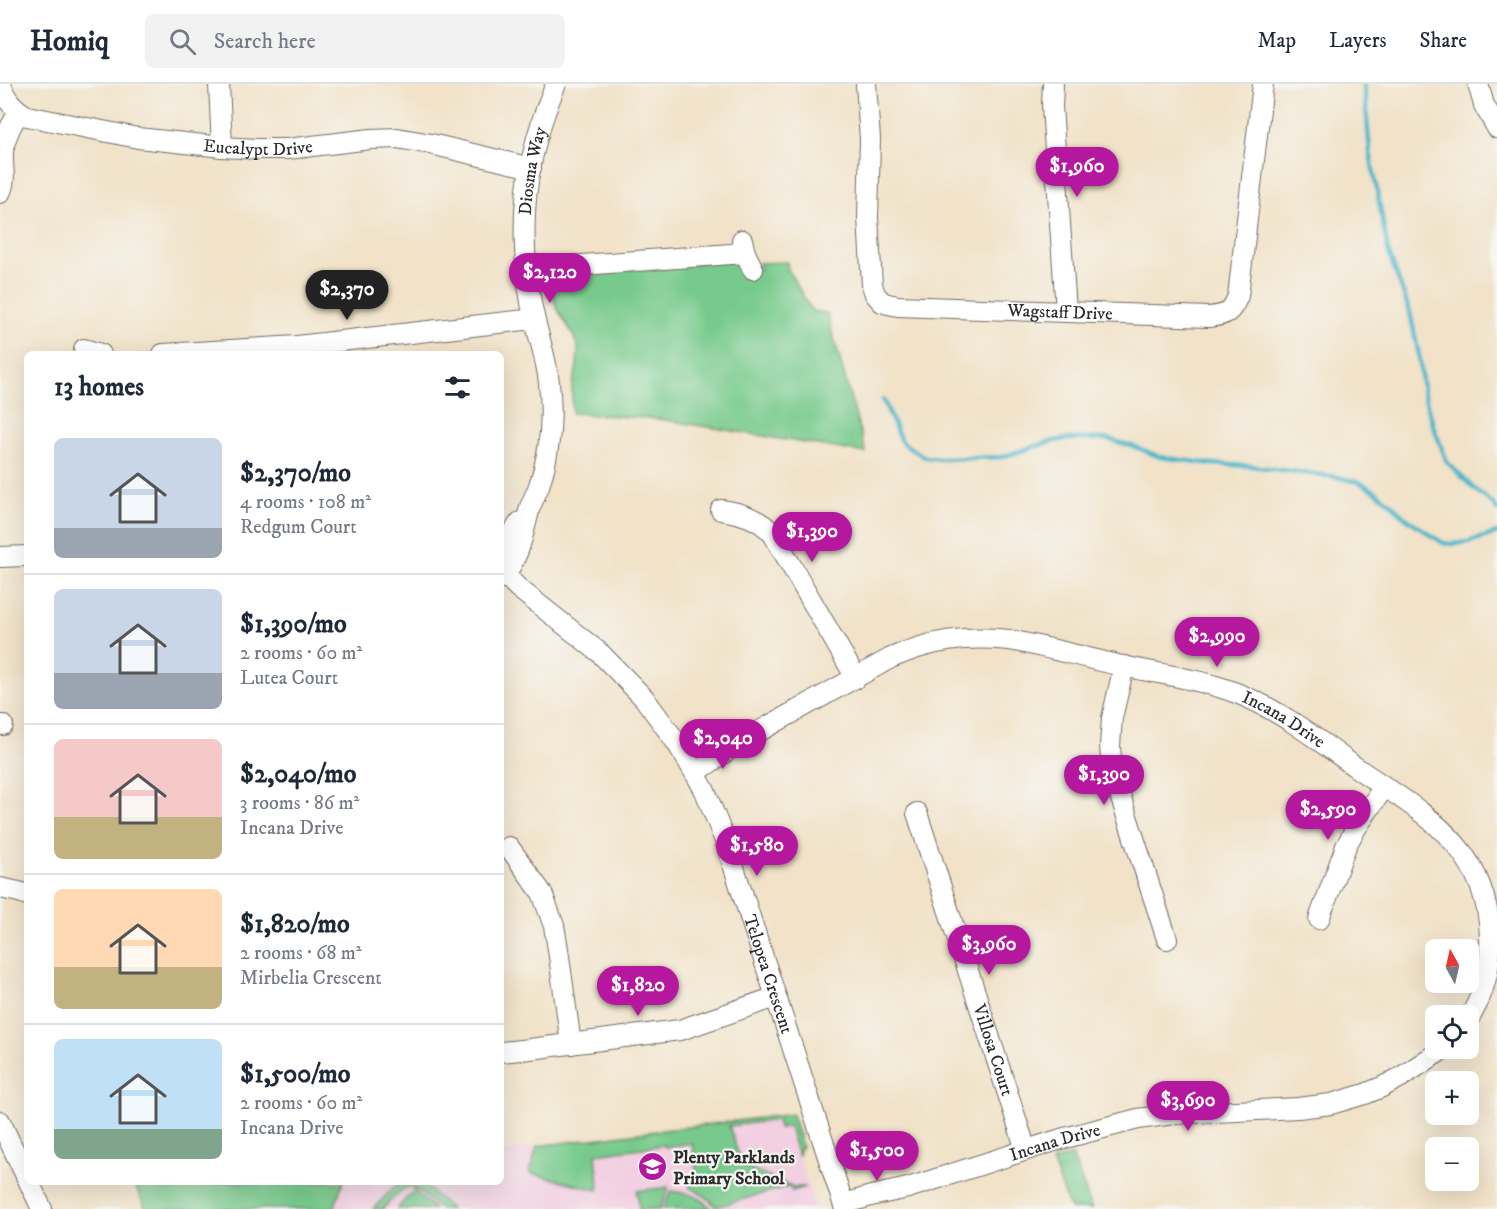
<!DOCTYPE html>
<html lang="en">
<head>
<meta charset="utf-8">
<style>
	:root { --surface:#fff; --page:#f2f2f3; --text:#1f2937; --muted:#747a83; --line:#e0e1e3; --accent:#b5179e }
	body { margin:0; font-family:"IM FELL DW Pica",serif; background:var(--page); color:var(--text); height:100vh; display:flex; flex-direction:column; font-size:22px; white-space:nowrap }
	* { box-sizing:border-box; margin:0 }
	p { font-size:20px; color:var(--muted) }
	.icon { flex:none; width:33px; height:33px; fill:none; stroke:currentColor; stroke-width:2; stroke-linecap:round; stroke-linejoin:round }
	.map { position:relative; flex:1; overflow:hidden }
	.details { position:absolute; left:24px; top:267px; width:480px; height:834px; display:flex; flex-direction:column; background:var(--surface); border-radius:9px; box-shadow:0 6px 24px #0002 }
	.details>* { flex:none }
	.needle { width:39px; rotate:352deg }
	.tools { position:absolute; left:1425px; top:855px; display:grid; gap:12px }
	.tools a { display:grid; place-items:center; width:54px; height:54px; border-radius:9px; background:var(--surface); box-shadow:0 6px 24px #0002; font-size:30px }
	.price { position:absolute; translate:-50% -51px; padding:0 14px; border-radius:21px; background:var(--accent); color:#fff; font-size:20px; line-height:39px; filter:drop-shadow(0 2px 3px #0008) }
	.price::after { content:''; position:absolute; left:50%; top:36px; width:18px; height:14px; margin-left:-9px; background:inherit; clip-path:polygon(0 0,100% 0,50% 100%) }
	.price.selected { background:#222; color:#fff }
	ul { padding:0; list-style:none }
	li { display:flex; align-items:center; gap:18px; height:150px; padding:0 30px }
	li+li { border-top:2px solid var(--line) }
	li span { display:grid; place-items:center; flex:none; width:168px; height:120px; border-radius:9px; color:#555 }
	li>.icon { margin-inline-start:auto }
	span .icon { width:72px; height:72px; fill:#fffc; stroke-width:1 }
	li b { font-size:26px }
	h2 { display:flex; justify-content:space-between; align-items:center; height:72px; padding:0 30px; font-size:26px }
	header { display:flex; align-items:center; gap:36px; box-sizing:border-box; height:84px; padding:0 30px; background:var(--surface); border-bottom:2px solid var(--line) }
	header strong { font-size:28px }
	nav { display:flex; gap:33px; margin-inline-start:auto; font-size:21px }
	.search { width:420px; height:54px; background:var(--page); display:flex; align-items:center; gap:15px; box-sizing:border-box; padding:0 21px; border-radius:9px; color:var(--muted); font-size:22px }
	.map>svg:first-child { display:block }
	.built { fill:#f2cfe1 }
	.green { fill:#78ca8c; stroke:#527a5c; stroke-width:1.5 }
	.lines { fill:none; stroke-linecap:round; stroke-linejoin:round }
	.stream { stroke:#4cb6ca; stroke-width:4.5 }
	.minor-casing { stroke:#706b62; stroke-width:22 }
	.minor { stroke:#fff; stroke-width:20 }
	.labels { text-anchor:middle; stroke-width:4.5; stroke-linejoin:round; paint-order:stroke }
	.street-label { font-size:18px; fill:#2b2b2b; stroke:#f6f6f2 }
	.poi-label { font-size:18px; font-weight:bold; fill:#2b2b2b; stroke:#f6f6f2; text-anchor:start }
</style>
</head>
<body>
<header>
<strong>Homiq</strong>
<div class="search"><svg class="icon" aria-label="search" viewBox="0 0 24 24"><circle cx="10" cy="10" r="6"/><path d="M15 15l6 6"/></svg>Search here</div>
<nav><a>Map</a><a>Layers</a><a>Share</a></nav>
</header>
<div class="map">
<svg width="1497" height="1125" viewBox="0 0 1497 1125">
	<rect width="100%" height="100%" fill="#f6f6f2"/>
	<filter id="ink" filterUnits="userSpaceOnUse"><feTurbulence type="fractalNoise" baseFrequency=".0167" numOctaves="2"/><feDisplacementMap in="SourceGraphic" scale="12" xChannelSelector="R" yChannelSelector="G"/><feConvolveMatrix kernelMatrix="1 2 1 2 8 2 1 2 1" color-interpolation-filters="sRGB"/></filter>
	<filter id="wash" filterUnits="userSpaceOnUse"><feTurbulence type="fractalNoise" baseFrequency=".008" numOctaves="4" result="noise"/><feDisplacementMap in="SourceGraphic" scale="24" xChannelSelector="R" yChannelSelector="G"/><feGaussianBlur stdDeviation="1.35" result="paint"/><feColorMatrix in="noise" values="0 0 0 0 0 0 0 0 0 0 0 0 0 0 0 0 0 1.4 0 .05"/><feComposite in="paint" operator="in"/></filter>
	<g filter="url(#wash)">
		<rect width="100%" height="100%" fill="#f1e2c8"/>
		<!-- built -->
		<path class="built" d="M792,1030l10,32 -3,4 -1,5 18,54h-482l9,-27h158v-31z"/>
		<!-- green -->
		<g class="green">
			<path d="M730,177l13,10 18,-2 -3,-6 29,-1 1,8 24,41 15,2 39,140 -207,-34 -87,-6v-26l5,-21 1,-18 -5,-13 -17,-28 -8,-31z"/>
			<path d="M792,1030l10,32 -3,4 -1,6 -9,-30 -10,2 -2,-8 -48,6 13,39 51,22h13l-14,4 -2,-5 -74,21c-7,-9 -16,-15 -26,-19l-2,-9 9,-1 -5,-35 -27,4 -1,-2 -68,9 3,31 -1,5 -68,-17 7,-27z"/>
			<path d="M1072,1071l20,54h-22l-18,-48z"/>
			<path d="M133,1098h210l-9,27h-188z"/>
			<path d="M399,1098l23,1 29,26h-12c-29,-27 -28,-31 -56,0h-10z"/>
			<path d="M668,1103v3l-8,19h-21l-2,-18z"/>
			<path d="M414,1106l20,19h-37z"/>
			<path d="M671,1107c14,2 31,4 39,17l-47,1z"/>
		</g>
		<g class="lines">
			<!-- stream -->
			<g class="stream">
				<path d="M1364,0l6,68 18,99 22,61 9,43 4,36 10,34 14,37 25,25 21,17 4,6"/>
				<path d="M883,315l18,42 12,9 12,7 15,2 62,-2 47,-15 16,-3h43l30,9 22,9 52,7 39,2 85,11 23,5 17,10 15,11 12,13 40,27 9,1 16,-2 29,-9"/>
			</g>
		</g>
	</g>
	<g filter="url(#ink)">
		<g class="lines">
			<defs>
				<g id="minor">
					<path id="s1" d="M1,0c4,15 12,24 26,32l111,22 84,9 35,2h30l84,-10 26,-1 34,6 100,24"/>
					<path d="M219,0l3,63"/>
					<path id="s2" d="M866,0l4,55 -2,79 4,67 3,9 7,8 6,2 10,2 311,11c18,-2 22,-4 29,-21l25,-212"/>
					<path d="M1053,0l-1,22 14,205"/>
					<path d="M1478,0l6,21 13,23"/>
					<path d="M0,109c7,-13 2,-26 3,-40 1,-15 8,-28 16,-41"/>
					<path d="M742,156l3,13 8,16"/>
					<path d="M527,185l218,-16"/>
					<path d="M84,265l17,5"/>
					<path d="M163,270l134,-8 237,-27"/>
					<path d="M721,426c20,3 38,8 52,24l83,144"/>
					<path d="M501,470l4,-9 15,-23"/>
					<path d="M0,473l27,-1"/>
					<path id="s3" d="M501,490l7,4 10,10 82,65 44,45 33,45 18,30 10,18 22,55 118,363"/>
					<path id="s4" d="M501,494c18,-16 23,-49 29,-71 3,-7 6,-14 9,-21 11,-33 14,-69 10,-103 -2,-21 -9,-42 -14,-62 -6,-24 -9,-49 -10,-73 -3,-56 9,-113 31,-164"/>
					<path d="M1124,582l-12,52 -2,28 1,13 7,30 49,150"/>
					<path d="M0,641h3"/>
					<path id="s5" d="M695,689l45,-31 151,-84c40,-18 74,-22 118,-18 40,7 79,19 119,27 37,8 76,13 111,27 42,17 78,45 115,72 68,47 134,79 136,172 1,30 -6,57 -22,82"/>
					<path id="s6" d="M917,729l109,337"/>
					<path d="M509,763l33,46 12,33 4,23 13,95"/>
					<path d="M0,804l19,4 8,3"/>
					<path d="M1319,835l27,-73 10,-18 28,-41"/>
					<path d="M501,968l29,-3 150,-19 96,-33"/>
					<path d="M0,1037l27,57"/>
					<path d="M29,1098l13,27"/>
					<path id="s7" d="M844,1120l27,-8 37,-8 153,-49 77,-20 35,-5 125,-6 33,-4 34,-10 17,-7 19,-10 44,-29"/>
				</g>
			</defs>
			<!-- minor casing -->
			<use href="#minor" class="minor-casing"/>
			<!-- minor -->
			<use href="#minor" class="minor"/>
		</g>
	</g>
	<!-- icons -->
	<defs>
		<symbol id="school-disc" viewBox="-11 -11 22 22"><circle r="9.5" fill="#b5179e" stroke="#f6f6f2"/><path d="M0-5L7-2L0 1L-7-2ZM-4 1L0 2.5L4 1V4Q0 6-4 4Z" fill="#fff"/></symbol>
	</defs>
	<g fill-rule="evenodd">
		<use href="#school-disc" x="636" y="1066" width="33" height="33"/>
	</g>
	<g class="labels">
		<!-- street labels -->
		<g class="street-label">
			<text dy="6" stroke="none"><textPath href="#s1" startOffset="276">Eucalypt Drive</textPath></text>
			<text dy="6" stroke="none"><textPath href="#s4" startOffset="420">Diosma Way</textPath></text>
			<text dy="6" stroke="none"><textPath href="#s2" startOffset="400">Wagstaff Drive</textPath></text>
			<text dy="6" stroke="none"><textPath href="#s5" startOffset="636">Incana Drive</textPath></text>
			<text dy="6" stroke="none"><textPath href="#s3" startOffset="495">Telopea Crescent</textPath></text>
			<text dy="6" stroke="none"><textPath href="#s6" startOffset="249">Villosa Court</textPath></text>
			<text dy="6" stroke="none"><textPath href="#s7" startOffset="220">Incana Drive</textPath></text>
		</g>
		<!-- poi labels -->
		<g class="poi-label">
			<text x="673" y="1079">Plenty Parklands<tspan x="673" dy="21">Primary School</tspan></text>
		</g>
	</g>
</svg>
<div class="tools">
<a><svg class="needle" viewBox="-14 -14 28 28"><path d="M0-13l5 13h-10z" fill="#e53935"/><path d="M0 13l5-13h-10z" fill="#747a83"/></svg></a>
<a><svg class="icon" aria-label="locate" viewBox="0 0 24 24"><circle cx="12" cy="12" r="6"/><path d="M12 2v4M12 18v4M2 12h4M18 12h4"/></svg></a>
<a>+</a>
<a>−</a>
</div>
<b class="price" style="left:1077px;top:114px">$1,960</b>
<b class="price" style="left:550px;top:220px">$2,120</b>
<b class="price selected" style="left:347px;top:237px">$2,370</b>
<b class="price" style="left:812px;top:479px">$1,390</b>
<b class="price" style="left:1217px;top:584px">$2,990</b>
<b class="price" style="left:723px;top:686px">$2,040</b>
<b class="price" style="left:1104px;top:722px">$1,390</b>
<b class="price" style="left:1328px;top:757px">$2,590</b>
<b class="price" style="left:757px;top:793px">$1,580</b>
<b class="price" style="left:989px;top:892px">$3,960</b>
<b class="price" style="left:638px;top:933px">$1,820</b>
<b class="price" style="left:1188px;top:1048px">$3,690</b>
<b class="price" style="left:877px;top:1098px">$1,500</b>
<section class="details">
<h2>13 homes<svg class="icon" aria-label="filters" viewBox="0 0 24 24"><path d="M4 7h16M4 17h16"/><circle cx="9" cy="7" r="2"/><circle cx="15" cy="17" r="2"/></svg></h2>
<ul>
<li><span style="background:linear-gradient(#c9d6e8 75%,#9aa5b1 0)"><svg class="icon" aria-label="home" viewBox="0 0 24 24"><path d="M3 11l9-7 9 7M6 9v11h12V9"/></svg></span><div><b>$2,370/mo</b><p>4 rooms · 108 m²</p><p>Redgum Court</p></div></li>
<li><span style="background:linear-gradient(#c9d6e8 70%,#9aa5b1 0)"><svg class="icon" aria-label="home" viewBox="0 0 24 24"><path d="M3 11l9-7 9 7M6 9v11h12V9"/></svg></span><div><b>$1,390/mo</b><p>2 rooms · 60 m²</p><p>Lutea Court</p></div></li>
<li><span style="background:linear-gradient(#f6c9c9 65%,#c2b280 0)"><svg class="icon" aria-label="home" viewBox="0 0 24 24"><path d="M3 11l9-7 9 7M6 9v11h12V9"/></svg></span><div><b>$2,040/mo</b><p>3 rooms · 86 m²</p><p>Incana Drive</p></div></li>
<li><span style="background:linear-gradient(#ffd9b3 65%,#c2b280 0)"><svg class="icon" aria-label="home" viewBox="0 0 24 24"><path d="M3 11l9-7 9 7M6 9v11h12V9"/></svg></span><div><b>$1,820/mo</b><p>2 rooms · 68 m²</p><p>Mirbelia Crescent</p></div></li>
<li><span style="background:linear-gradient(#bfe0f5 75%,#7fa58c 0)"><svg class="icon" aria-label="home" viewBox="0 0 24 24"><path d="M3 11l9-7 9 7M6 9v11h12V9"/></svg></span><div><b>$1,500/mo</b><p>2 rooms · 60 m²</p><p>Incana Drive</p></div></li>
</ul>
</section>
</div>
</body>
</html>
